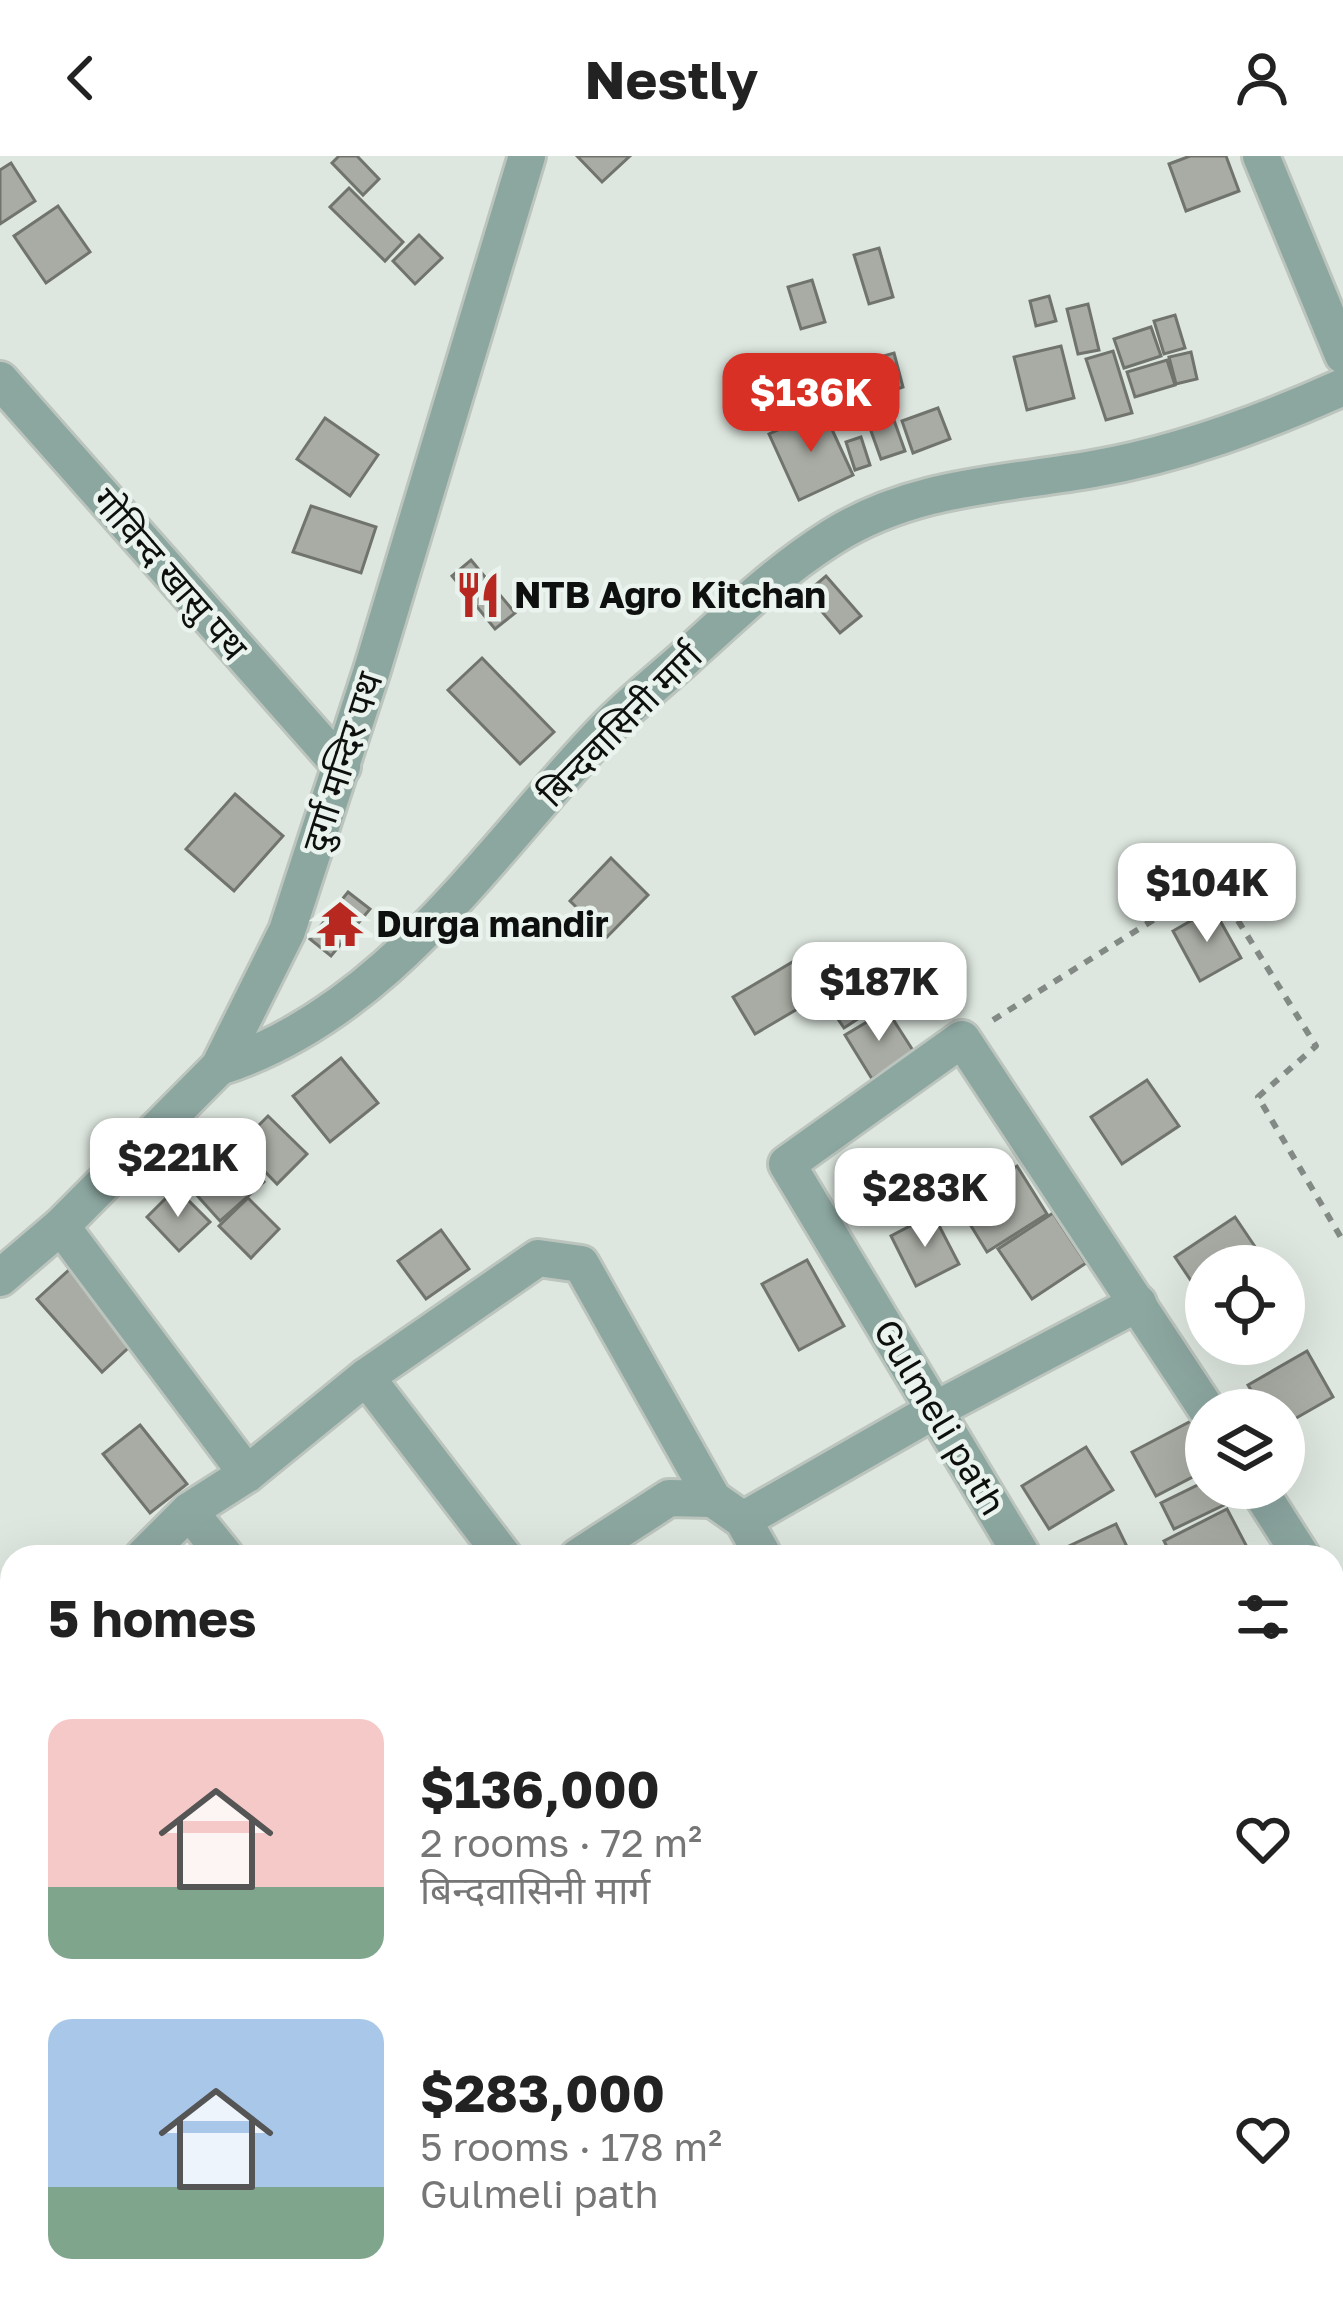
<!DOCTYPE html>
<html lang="en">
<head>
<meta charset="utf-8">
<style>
	:root { --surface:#fff; --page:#f6f6f6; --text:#222; --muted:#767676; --accent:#d93025 }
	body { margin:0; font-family:"Golos Text","Noto Sans Devanagari",sans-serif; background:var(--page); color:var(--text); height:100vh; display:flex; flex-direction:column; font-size:45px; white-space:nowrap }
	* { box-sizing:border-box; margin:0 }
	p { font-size:39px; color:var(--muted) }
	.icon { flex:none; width:66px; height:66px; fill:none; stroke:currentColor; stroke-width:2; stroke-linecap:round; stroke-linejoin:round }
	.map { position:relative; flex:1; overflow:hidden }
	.details { position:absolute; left:0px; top:1389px; width:1344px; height:768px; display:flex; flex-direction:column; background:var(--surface); border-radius:36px 36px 0 0; box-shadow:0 12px 48px #0002 }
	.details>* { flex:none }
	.controls { position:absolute; left:1185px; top:1089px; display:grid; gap:24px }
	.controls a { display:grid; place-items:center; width:120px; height:120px; border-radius:50%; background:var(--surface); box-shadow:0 12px 48px #0002; font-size:60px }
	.price { position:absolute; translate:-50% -102px; padding:0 27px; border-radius:24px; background:#fff; color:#222; font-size:39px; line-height:78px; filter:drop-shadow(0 3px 6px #0008) }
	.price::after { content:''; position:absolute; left:50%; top:72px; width:36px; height:27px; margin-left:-18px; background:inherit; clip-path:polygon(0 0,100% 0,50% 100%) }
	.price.active { background:var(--accent); color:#fff }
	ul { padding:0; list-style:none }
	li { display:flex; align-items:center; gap:36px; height:300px; padding:0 48px }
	li span { display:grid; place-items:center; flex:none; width:336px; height:240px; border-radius:24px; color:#555 }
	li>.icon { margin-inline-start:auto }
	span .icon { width:144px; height:144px; fill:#fffc; stroke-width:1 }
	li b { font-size:51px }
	h2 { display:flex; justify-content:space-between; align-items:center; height:144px; padding:0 48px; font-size:51px }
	header { display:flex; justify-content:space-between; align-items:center; height:156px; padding:0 48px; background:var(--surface); font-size:54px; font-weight:700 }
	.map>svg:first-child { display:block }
	.building { fill:#a8aca4; stroke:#70746d; stroke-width:3 }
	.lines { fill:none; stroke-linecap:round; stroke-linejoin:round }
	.minor-casing { stroke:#bcc4be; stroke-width:42 }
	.path { stroke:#838985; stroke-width:6; stroke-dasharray:9 9; stroke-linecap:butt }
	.minor { stroke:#8ca6a0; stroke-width:36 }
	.labels { text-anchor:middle; stroke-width:9; stroke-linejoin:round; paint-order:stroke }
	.street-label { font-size:36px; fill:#0d100e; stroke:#eaf3ed }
	.poi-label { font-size:36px; font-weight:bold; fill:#0d100e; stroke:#eaf3ed; text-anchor:start }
</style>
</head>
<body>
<header><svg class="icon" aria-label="back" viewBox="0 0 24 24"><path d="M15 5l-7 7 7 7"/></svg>Nestly<svg class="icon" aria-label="person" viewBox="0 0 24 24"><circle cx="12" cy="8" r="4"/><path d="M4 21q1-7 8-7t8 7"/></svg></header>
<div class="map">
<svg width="1343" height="2157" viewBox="0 0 1343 2157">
	<rect width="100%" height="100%" fill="#dde6df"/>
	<!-- building -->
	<g class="building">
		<path d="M339,0h18l22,23 -16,16 -31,-32z"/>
		<path d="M577,0h53l-28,26z"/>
		<path d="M1190,0h36l13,35 -53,20 -17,-47z"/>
		<path d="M11,7l24,38 -35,23v-54z"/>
		<path d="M349,32l54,54 -18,19 -55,-54z"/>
		<path d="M58,50l32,46 -44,31 -32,-47z"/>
		<path d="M419,79l23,23 -27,26 -22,-23z"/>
		<path d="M879,92l14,49 -24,7 -15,-49z"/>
		<path d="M812,124l13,42 -24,7 -13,-42z"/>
		<path d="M1049,140l7,25 -20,5 -6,-25z"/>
		<path d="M1088,148l11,46 -21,4 -11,-45z"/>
		<path d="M1175,159l10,33 -21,6 -10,-33z"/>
		<path d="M1151,171l10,29 -37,12 -10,-29z"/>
		<path d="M1061,190l13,52 -47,12 -13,-53z"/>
		<path d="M1113,195l19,62 -26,7 -20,-61z"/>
		<path d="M1191,196l6,27 -21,5 -7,-27z"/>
		<path d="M894,197l9,34 -24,8 -10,-35z"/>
		<path d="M1167,204l8,25 -40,12 -8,-25z"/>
		<path d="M885,239l20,56 -24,8 -20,-56z"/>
		<path d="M938,252l12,31 -37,14 -11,-32z"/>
		<path d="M823,254l30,65 -54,25 -30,-66z"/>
		<path d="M325,262l53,37 -28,41 -53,-37z"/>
		<path d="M861,281l9,28 -15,5 -9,-28z"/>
		<path d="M311,350l65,21 -15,46 -68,-21z"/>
		<path d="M471,404l44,53 -20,16 -43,-53z"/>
		<path d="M826,420l35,40 -21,17 -34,-40z"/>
		<path d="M482,502l72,74 -34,32 -72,-74z"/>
		<path d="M235,638l48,42 -49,55 -48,-42z"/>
		<path d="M611,702l37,37 -41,42 -37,-36z"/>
		<path d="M348,736l22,17 -39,47 -21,-17z"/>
		<path d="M1213,752l28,50 -41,23 -27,-50z"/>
		<path d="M888,794l23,34 -67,44 -23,-34z"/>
		<path d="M794,805l22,37 -61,36 -22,-37z"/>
		<path d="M887,854l27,42 -42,27 -27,-44z"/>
		<path d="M341,902l37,45 -48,39 -37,-46z"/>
		<path d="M1147,924l32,46 -57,38 -31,-47z"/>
		<path d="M268,960l39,38 -30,30 -38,-39z"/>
		<path d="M229,987l35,39 -44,39 -35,-39z"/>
		<path d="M1017,1010l30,48 -60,38 -30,-49z"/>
		<path d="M176,1032l34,34 -31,29 -32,-34z"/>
		<path d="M248,1042l31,31 -28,29 -32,-32z"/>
		<path d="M1053,1057l33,50 -54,36 -34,-50z"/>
		<path d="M933,1058l26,50 -43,22 -25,-50z"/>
		<path d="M1235,1061l29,43 -9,6h-49l-2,34 -29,-43z"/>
		<path d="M441,1074l28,39 -43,30 -28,-38z"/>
		<path d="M807,1104l37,66 -45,24 -37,-66z"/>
		<path d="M71,1112l66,72 -35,32 -65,-73z"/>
		<path d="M1307,1195l26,46 -49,28v-15h-21l-15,-25z"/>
		<path d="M1193,1264l13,25v25l-50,26 -24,-44z"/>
		<path d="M140,1269l47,59 -37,29 -47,-59z"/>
		<path d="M1086,1291l27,43 -64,39 -27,-43z"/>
		<path d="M1206,1325v7h10l8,17 -50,24 -13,-26z"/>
		<path d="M1227,1353l20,38 -21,10h-54l-8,-16z"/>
		<path d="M1116,1368l16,33h-60l-5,-10z"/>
		<path d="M1332,1528l11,23v31l-11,6z"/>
		<path d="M0,1591l12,12v60l-12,-12z"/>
		<path d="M1332,1664l11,12v61l-11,-12z"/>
		<path d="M6,1691l6,7v81l-12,-13v-70z"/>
		<path d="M12,1859v74l-12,-12v-50z"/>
		<path d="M71,2145l13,12h-45l-11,-11z"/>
		<path d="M87,2145h22l12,12h-32l-7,-7z"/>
		<path d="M113,2145h51l-11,12h-27z"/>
		<path d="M453,2145h56l12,12h-57z"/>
		<path d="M533,2145h65l-12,12h-42z"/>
	</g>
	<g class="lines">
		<defs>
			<g id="minor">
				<path d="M1261,0l82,199"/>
				<path d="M0,224l342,387"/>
				<path d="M219,911c168,-53 269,-215 385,-336 25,-26 54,-49 81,-73 47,-43 93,-87 147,-121 81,-51 170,-52 261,-68 87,-15 170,-46 250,-82"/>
				<path d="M61,1070l186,248"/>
				<path d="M0,1122l61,-52 158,-159 68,-136 85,-261 155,-514"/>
				<path d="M366,1221l138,180"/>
				<path d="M1258,1332l44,69"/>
				<path d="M189,1355l37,46"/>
				<path d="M743,1364l194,-111 201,-106"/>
				<path d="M143,1401l46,-46 58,-37 119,-97 172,-119 43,6 132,235 30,21 21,37"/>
				<path d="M578,1401l91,-59 44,1"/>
				<path d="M1023,1401l-236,-393 175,-125 245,371"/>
				<path d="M1332,1447l11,17"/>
				<path d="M0,1542l12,-11"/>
				<path d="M1332,1641l11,-5"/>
				<path d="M0,1834l12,-10"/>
				<path d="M1332,1933l11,-8"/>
				<path d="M412,2145l11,12"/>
				<path d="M0,2157l12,-12"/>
				<path d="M326,2157l15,-12"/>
			</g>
		</defs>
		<!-- minor casing -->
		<use href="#minor" class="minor-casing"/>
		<!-- path -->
		<path class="path" d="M993,864l221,-138 102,164 -58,51 85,144"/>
		<!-- minor -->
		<use href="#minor" class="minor"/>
	</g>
	<!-- icons -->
	<defs>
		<symbol id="restaurant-bare" viewBox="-9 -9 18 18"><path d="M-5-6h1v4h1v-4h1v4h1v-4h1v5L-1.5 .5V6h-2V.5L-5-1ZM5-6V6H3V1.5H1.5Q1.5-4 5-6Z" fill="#b72821" stroke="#eaf3ed" stroke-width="2.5" paint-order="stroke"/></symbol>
		<symbol id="temple-bare" viewBox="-9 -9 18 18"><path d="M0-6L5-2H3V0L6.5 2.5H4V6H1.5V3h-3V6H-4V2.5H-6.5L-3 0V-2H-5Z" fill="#b72821" stroke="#eaf3ed" stroke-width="2.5" paint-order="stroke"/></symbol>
	</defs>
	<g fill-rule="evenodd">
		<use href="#restaurant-bare" x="445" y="406" width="66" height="66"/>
		<use href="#temple-bare" x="307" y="735" width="66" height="66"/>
	</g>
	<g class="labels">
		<!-- street labels -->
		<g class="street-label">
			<text transform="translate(170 418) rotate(49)" y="13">गोविन्द खासु पथ</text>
			<text transform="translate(620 569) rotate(-45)" y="13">बिन्दवासिनी मार्ग</text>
			<text transform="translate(342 606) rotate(-72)" y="13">दुर्गा मन्दिर पथ</text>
			<text transform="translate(940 1261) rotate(59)" y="13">Gulmeli path</text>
		</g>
		<!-- poi labels -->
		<g class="poi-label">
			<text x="514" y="452">NTB Agro Kitchan</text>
			<text x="376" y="781">Durga mandir</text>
		</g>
	</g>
</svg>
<div class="controls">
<a><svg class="icon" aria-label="locate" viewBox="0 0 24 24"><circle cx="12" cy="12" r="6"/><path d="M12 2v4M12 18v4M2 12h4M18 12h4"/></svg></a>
<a><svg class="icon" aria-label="layers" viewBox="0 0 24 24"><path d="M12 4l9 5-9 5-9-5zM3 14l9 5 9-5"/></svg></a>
</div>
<b class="price active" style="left:811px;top:299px">$136K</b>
<b class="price" style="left:1207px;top:789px">$104K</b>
<b class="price" style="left:879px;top:888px">$187K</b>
<b class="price" style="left:178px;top:1064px">$221K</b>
<b class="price" style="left:925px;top:1094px">$283K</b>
<section class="details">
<h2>5 homes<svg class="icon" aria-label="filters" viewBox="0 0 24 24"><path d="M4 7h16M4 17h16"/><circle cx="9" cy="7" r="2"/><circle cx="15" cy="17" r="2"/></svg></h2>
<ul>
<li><span style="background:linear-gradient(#f6c9c9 70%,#7fa58c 0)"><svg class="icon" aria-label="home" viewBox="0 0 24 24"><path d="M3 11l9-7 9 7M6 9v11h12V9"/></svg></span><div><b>$136,000</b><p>2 rooms · 72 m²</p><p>बिन्दवासिनी मार्ग</p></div><svg class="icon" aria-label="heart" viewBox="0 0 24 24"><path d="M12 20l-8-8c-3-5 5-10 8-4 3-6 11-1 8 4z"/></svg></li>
<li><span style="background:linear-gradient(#a9c7e8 70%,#7fa58c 0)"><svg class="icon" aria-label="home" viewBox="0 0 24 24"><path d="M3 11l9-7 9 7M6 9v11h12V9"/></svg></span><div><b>$283,000</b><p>5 rooms · 178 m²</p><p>Gulmeli path</p></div><svg class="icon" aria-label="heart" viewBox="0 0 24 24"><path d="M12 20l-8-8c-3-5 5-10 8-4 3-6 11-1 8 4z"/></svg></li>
</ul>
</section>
</div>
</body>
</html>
